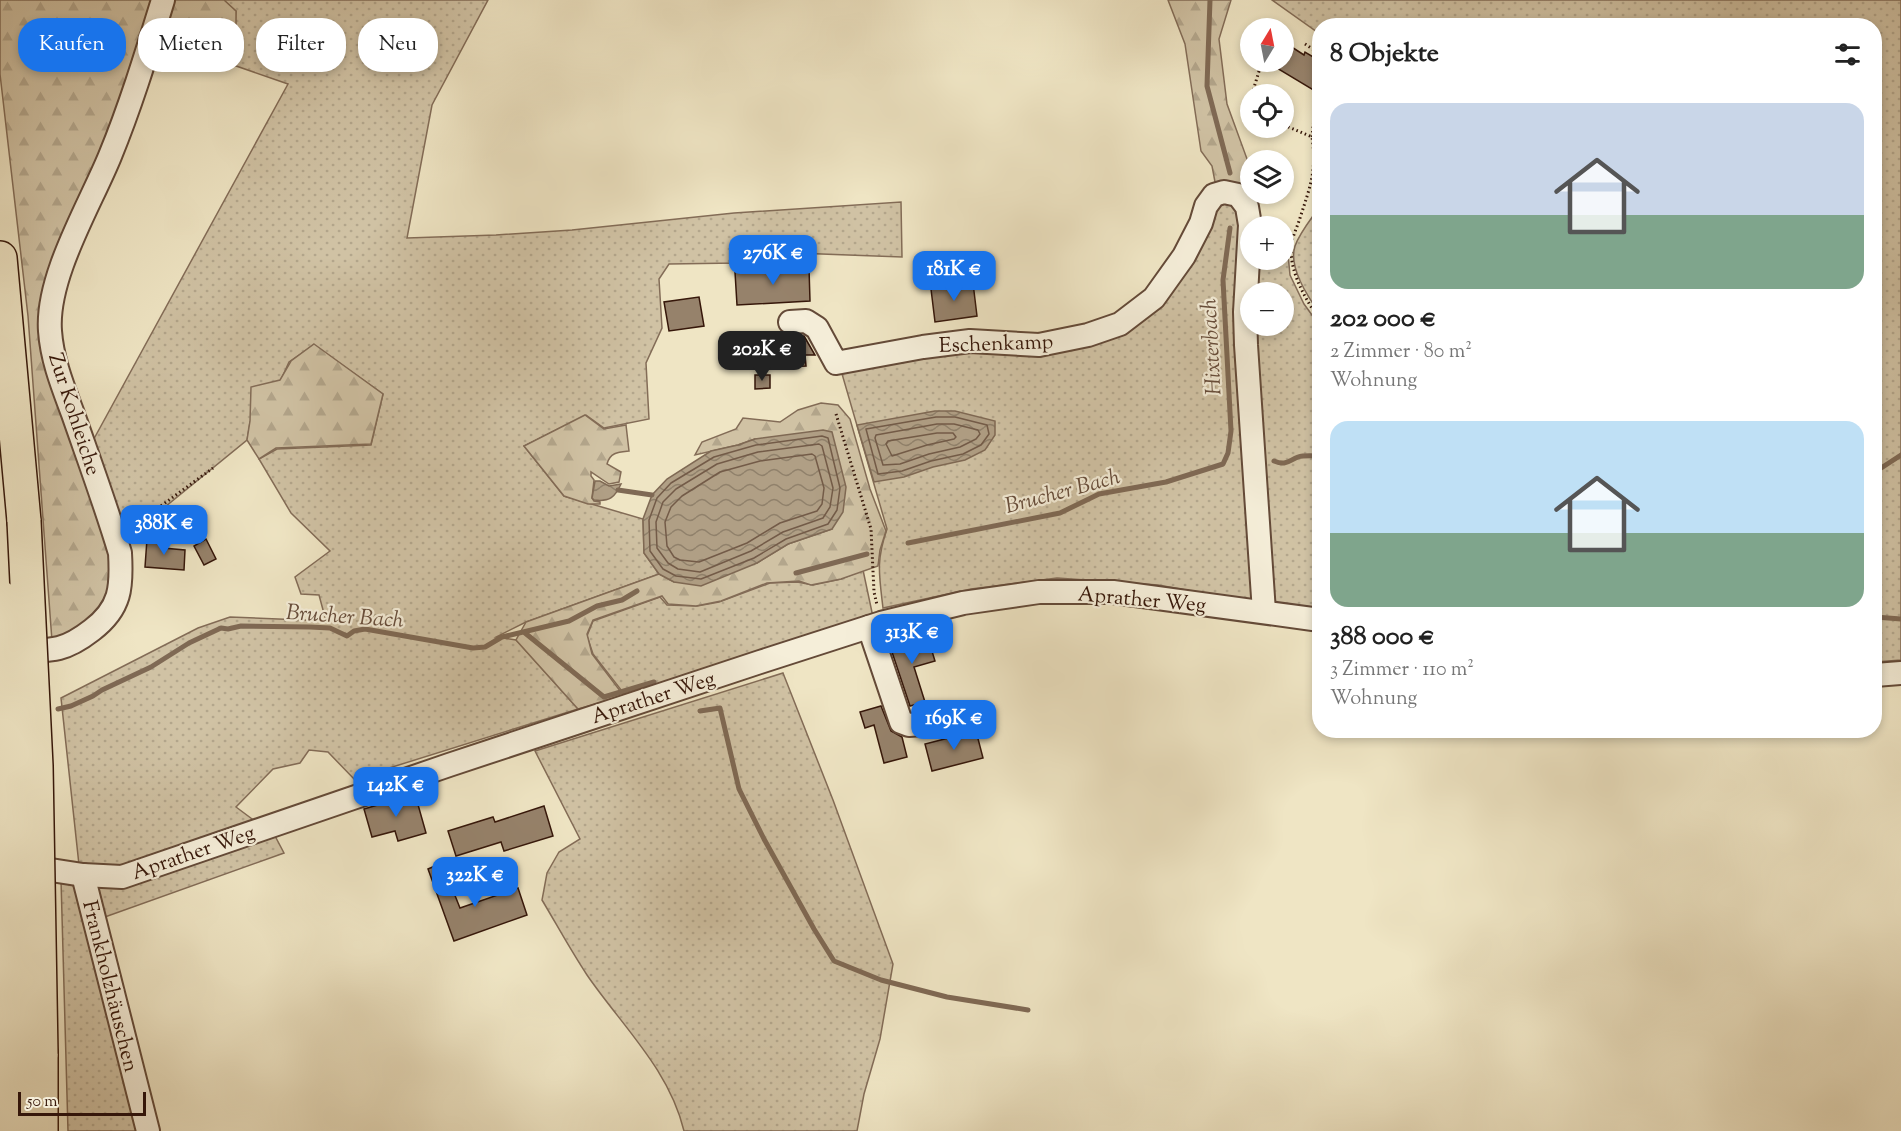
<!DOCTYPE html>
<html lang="de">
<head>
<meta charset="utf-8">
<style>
	:root { --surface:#fff; --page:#f6f6f6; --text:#222; --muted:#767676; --accent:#1a73e8 }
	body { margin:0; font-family:"Sorts Mill Goudy",serif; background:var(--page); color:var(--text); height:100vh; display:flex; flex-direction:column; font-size:22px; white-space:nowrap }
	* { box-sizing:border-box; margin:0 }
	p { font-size:20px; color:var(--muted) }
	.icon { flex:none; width:33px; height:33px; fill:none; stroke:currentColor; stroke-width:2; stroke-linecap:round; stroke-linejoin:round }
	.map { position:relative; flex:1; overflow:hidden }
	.panel { position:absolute; left:1312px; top:18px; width:570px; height:720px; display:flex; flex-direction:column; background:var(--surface); border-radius:24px; box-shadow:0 3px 9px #0003 }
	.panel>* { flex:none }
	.guide { position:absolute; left:18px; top:18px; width:570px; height:54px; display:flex; gap:12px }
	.needle { width:39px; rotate:10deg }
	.fabs { position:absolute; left:1240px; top:18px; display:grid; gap:12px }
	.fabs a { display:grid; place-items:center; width:54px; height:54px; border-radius:50%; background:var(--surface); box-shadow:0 3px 9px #0003; font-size:30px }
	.scale { position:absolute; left:18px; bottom:15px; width:128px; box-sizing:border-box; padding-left:6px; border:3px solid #36170a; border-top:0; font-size:16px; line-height:21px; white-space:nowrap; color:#36170a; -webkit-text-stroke:4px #f5eed9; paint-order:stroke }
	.price { position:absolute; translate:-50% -51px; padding:0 14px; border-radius:12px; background:var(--accent); color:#fff; font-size:20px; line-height:39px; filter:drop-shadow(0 2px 3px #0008) }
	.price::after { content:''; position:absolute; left:50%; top:36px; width:18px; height:14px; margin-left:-9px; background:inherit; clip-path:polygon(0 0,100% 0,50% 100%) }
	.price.on { background:#222; color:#fff }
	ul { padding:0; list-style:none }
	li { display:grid; align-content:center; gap:12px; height:318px; padding:0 18px }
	li span { display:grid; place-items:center; height:186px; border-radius:18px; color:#555 }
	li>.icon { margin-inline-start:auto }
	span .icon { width:108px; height:108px; fill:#fffc; stroke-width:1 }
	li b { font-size:26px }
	h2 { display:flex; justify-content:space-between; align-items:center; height:72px; padding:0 18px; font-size:26px }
	.tag { padding:0 21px; border-radius:24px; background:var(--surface); box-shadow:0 3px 9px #0003; font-size:21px; line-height:54px }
	.tag.on { background:var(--accent); color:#fff }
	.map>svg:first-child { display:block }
	.grass { fill:url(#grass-dots); stroke:#836c57; stroke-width:1.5 }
	.forest { fill:url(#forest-firs); stroke:#836c57; stroke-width:1.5 }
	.water { fill:url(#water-waves); stroke:#7f6954; stroke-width:1.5 }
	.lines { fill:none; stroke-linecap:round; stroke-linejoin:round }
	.shore { stroke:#735b48; stroke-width:1.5 }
	.stream { stroke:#7f6954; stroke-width:5 }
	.building { fill:#96826b; stroke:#36170a; stroke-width:1.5 }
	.minor-casing { stroke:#644a38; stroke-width:26 }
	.highway-casing { stroke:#36170a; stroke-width:36 }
	.path { stroke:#36170a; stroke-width:3; stroke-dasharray:1.5 3; stroke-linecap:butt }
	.minor { stroke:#f5eed9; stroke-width:22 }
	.highway { stroke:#efe5c4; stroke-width:33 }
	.highway-bridge-casing { stroke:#36170a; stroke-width:36; stroke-linecap:butt }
	.highway-bridge { stroke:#efe5c4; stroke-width:33 }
	.labels { text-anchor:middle; stroke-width:4.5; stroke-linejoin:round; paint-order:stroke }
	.street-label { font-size:21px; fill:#36170a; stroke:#f5eed9 }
	.water-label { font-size:22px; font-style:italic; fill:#674d3b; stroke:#f5eed9 }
</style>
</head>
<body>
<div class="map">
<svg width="1901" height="1131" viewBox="0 0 1901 1131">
	<defs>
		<pattern id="grass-dots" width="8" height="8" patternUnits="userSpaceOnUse" patternTransform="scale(1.5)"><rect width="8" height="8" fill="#d0c2a4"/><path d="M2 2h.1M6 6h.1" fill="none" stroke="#b3a68c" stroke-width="1.8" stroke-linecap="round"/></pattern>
		<pattern id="forest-firs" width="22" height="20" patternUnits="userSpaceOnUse" patternTransform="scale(1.5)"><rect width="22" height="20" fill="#d0c2a4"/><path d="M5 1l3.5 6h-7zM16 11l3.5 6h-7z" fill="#b3a68c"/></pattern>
		<pattern id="water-waves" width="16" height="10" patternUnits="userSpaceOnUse" patternTransform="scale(1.5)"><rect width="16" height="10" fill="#b09f85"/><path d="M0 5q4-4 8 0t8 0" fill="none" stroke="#90816b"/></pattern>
	</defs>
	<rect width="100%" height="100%" fill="#efe5c4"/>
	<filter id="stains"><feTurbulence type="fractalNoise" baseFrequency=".00333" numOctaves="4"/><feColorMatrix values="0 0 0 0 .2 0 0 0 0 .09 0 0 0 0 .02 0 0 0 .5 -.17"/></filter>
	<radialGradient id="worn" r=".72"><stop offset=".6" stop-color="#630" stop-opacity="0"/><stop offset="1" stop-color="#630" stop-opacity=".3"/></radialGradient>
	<!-- grass -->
	<g class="grass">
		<path d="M223,0h265l-56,105 -25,133 89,-3 76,-5 162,-17 167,-11 1,55 -163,-6 -3,12 -67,1 -10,15 3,49 -16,35 3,56 -45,9 -18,-13 -62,31 40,50 79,23 1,34 15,21 -133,48 -30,15 20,3 62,69 -224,70 -26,-27 -19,-2 -9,13 -27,6 -37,38 39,29 9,17 -182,65 39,213h-73l-7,-251 18,-15 -18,-167 137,-70 32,-11 96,4 -7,-26 -18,-1 -6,-17 35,-26 -39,-38 -32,-54 18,-10 94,-4 12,-51 -69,-49 -25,17 -8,18 -31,42 -3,18 -125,102 -32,-96 198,-362 -75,-26 2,-9 20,-23 1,-15z"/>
		<path d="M1272,0h629v660l-26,2v-636h-555v8z"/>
		<path d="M1222,203l15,2 5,11 17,387 -101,-18 -101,-7 -86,11 -88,19c-4,-34 -7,-47 4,-79l-47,-162 283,-33z"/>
		<path d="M1320,206v108c-12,-17 -32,-47 -25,-68 5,-14 17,-28 25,-40z"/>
		<path d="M1284,243l3,1 3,31 14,29 16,22v285l-49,-8 -18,-277h31v-34h-32v-32h32z"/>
		<path d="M863,570l10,47 -248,78 -32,-41 -6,-18 6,-15 67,-24 7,8 30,1 22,-4 51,-19 27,-1 16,3 28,-6z"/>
		<path d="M783,673l50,127 60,164 -13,75 -16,55 -7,37h-173c-15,-62 -62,-105 -97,-156 -16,-24 -30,-50 -45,-75l5,-27 12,-21 21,-13 -45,-88z"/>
	</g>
	<!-- forest -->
	<g class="forest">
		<path d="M0,0h153l-41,129 -72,201 68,207 4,47 -19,34 -41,23 -24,-325 -28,-242z"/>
		<path d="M169,0h55l12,11v16c-12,9 -19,18 -23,31l-54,-16z"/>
		<path d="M1168,0h63l-12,39 8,65 20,55 4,5v21l-10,5 -26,-8 -3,-16 -11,-15 -16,-107z"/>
		<path d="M314,344l69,50 -12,50 -95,4 -17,11 -12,-19 3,-19 1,-34 29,-7 11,-19z"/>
		<path d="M821,403l17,2 12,14 20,70 16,42 -6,19 -2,16 -37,13 -30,6 -12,-4 -32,2 -46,18 -25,5 -28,-2 -6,-8 -69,24 -6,14 5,20 32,42 -46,13 -62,-69 10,-18 133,-48 15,8 83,-19 31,-19 44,-15 -77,-90 -17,6 -43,10 7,-13 34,-13 7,-11 37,4 18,-12z"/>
		<path d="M585,415l19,14 22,-4 3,26c-10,1 -19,1 -22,13l14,8 -2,10 -10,2 -18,-12v4l3,4 -2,18 2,3 6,1v2h-12l-24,-8 -40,-50z"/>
	</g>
	<!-- water -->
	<g class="water">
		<path d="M935,411h20l40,10v14l-10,15 -20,10 -32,7 -29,10 -30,5 -17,-57z"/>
		<path d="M823,430l9,2 14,55 -3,25 -11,17 -44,15 -31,19 -56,23 -27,-4 -15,-8 -15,-21 -1,-34 9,-24 15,-16 44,-28 27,-6 17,-6z"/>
		<path d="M595,481h5l9,5 12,-2c-6,13 -11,18 -27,16l-2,-2z"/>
	</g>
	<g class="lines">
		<!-- shore -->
		<g class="shore">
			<path d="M936,417h19l32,8 2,9 -8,11 -18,9 -32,7 -29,10 -24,3 -12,-45z"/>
			<path d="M937,424h17l24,6 2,4 -4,5 -16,8 -31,7 -29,10 -17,1 -8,-27 1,-3z"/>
			<path d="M937,433h16l3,4 -2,2 -27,6 -35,11 -6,-12 2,-3z"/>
			<path d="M822,436l6,2 12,50 -3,22 -9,14 -42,15 -32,19 -53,21 -25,-3 -13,-7 -13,-18 -1,-31 8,-22 14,-15 43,-26 42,-12z"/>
			<path d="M819,444l3,2 11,42 -3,19 -7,11 -40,14 -32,19 -51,21 -22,-3 -10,-6 -11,-15 -1,-26 7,-20 13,-13 41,-25 41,-12z"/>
			<path d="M812,454l3,2 9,32 -2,16 -5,7 -37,12 -33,20 -48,19 -19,-2 -6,-3 -7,-11 -2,-24 6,-15 11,-11 38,-24 40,-11z"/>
		</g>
		<!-- stream -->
		<g class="stream">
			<path d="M1210,0l-3,86 23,87"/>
			<path d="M1274,461c12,5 14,0 24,-4 6,-2 16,-1 22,-1"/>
			<path d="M1875,472l26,-17"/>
			<path d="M618,490l34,5"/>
			<path d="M908,543l152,-30 39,-19 67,-12 57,-18 5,-11 3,-22 -8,-151 7,-52"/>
			<path d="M796,573l71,-19"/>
			<path d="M1875,617l26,2"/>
			<path d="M525,633l79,64 50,-15"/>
			<path d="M58,709l13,-3 22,-10 9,-6 49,-23 38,-24 32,-15 7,1 13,-3 69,1 20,1 17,8 7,-5 11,-2 108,19 12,-1 17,-10 67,-16 28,-15 25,-6 15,-9"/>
			<path d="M700,711l20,-3 19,81 25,50 50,90 20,32 47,19 66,17 81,13"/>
		</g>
	</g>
	<!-- building -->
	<g class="building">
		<path d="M1284,42l20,13 1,-3 15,9v33l-53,-32h17z"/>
		<path d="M809,268l1,33 -73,4 -2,-33z"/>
		<path d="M973,283l4,33 -42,6 -4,-33z"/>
		<path d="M699,297l5,29 -35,5 -5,-29z"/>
		<path d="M804,336l11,19h-10l1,11 -27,1 -1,-30z"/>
		<path d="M755,375h15v13l-15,1z"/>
		<path d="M147,539l16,1v8l22,2 -1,20 -39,-3z"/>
		<path d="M206,539l10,20 -12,6 -10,-19z"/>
		<path d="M927,635l8,26 -21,6 11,35 -15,4 -20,-60z"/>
		<path d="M881,706l10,25 11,6 5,20 -23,6 -10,-38 -9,3 -5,-16z"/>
		<path d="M976,731l7,27 -51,13 -7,-27z"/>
		<path d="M415,794l11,39 -28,8 -3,-10 -23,6 -8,-28z"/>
		<path d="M544,806l9,30 -49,15 -3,-9 -45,14 -8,-25 45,-14 2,5z"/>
		<path d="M442,863l18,45 58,-20 9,27 -73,26 -26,-72z"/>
	</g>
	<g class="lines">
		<defs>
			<g id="minor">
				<path d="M790,322l16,-1 11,7 19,35 87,-16 47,-6 69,4 49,-10 32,-11 34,-26 30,-42 17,-33 5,-17 8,-11 10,-3 14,3 9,12 3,18 -5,87 1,33 18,267"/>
				<path d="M869,627l32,95 8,3 41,-3"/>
				<path d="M18,653c13,-2 28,-2 41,-5 12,-3 24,-11 33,-18 29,-22 30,-43 28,-77 -14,-47 -31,-93 -47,-139 -10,-27 -21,-54 -23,-83 -4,-54 40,-126 60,-175 21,-51 37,-104 53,-156"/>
				<path d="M1875,675l26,-2"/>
				<path d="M25,866l58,9 39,2 327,-112 311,-103 121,-39 82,-20 76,-11h74l207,28"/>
				<path d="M83,875l65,256"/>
			</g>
			<g id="highway">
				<path d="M0,258l24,263"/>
				<path d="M13,1052l1,79"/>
				<path d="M41,1054v77"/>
			</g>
		</defs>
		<!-- minor casing -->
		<use href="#minor" class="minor-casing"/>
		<!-- highway casing -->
		<use href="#highway" class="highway-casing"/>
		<!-- path -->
		<g class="path">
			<path d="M1305,44l15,10"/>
			<path d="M1252,94l8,-26"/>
			<path d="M1284,125l28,12c5,34 -2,50 -12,81 -3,10 -9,21 -9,31 0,27 15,50 29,72"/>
			<path d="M1312,137l2,-19 6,-11"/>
			<path d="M1284,238l8,3"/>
			<path d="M836,414l35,115 3,63 3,13"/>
			<path d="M132,527l81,-59"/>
		</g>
		<!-- minor -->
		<use href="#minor" class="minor"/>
		<!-- highway -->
		<use href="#highway" class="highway"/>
		<defs>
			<g id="highway-bridge">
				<path d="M24,521l12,245 5,288"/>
				<path d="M0,597l9,165 4,290"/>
			</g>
		</defs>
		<!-- highway-bridge casing -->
		<use href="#highway-bridge" class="highway-bridge-casing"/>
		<!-- highway-bridge -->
		<use href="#highway-bridge" class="highway-bridge"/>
	</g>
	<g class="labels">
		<!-- street labels -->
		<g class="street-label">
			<text transform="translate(996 343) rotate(-2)" y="7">Eschenkamp</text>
			<text transform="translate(75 414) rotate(72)" y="7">Zur Kohleiche</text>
			<text transform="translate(1142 599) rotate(5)" y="7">Aprather Weg</text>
			<text transform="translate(653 697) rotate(-18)" y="7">Aprather Weg</text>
			<text transform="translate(193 852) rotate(-19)" y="7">Aprather Weg</text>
			<text transform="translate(111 986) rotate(76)" y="7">Frankholzhäuschen</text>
		</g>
		<!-- water labels -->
		<g class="water-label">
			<text transform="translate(1210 347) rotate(-93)" y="8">Hixterbach</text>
			<text transform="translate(1062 490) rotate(-15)" y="8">Brucher Bach</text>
			<text transform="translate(345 615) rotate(4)" y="8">Brucher Bach</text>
		</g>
	</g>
	<rect width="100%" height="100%" filter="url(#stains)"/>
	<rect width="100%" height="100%" fill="url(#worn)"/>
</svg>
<div class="fabs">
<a><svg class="needle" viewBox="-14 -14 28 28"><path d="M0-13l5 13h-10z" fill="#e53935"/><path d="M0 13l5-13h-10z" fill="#767676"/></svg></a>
<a><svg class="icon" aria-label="locate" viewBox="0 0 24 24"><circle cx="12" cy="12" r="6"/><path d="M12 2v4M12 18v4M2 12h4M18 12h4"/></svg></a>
<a><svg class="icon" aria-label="layers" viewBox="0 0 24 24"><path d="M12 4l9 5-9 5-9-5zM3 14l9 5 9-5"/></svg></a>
<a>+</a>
<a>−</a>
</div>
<div class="scale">50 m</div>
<b class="price" style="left:773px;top:286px">276K €</b>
<b class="price" style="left:954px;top:302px">181K €</b>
<b class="price on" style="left:762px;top:382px">202K €</b>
<b class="price" style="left:164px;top:556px">388K €</b>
<b class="price" style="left:912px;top:665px">313K €</b>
<b class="price" style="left:954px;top:751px">169K €</b>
<b class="price" style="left:396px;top:818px">142K €</b>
<b class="price" style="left:475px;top:908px">322K €</b>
<div class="guide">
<a class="tag on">Kaufen</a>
<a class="tag">Mieten</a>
<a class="tag">Filter</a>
<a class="tag">Neu</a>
</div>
<section class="panel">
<h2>8 Objekte<svg class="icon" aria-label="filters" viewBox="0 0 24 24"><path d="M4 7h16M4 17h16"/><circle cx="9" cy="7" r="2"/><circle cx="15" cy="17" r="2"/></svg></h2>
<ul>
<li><span style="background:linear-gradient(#c9d6e8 60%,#7fa58c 0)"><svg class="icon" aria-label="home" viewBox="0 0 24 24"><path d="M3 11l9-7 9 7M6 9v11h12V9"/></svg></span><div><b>202 000 €</b><p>2 Zimmer · 80 m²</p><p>Wohnung</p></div></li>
<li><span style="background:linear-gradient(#bfe0f5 60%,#7fa58c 0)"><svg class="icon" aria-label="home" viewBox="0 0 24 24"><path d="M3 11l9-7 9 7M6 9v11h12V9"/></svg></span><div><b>388 000 €</b><p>3 Zimmer · 110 m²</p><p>Wohnung</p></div></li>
</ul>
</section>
</div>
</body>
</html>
